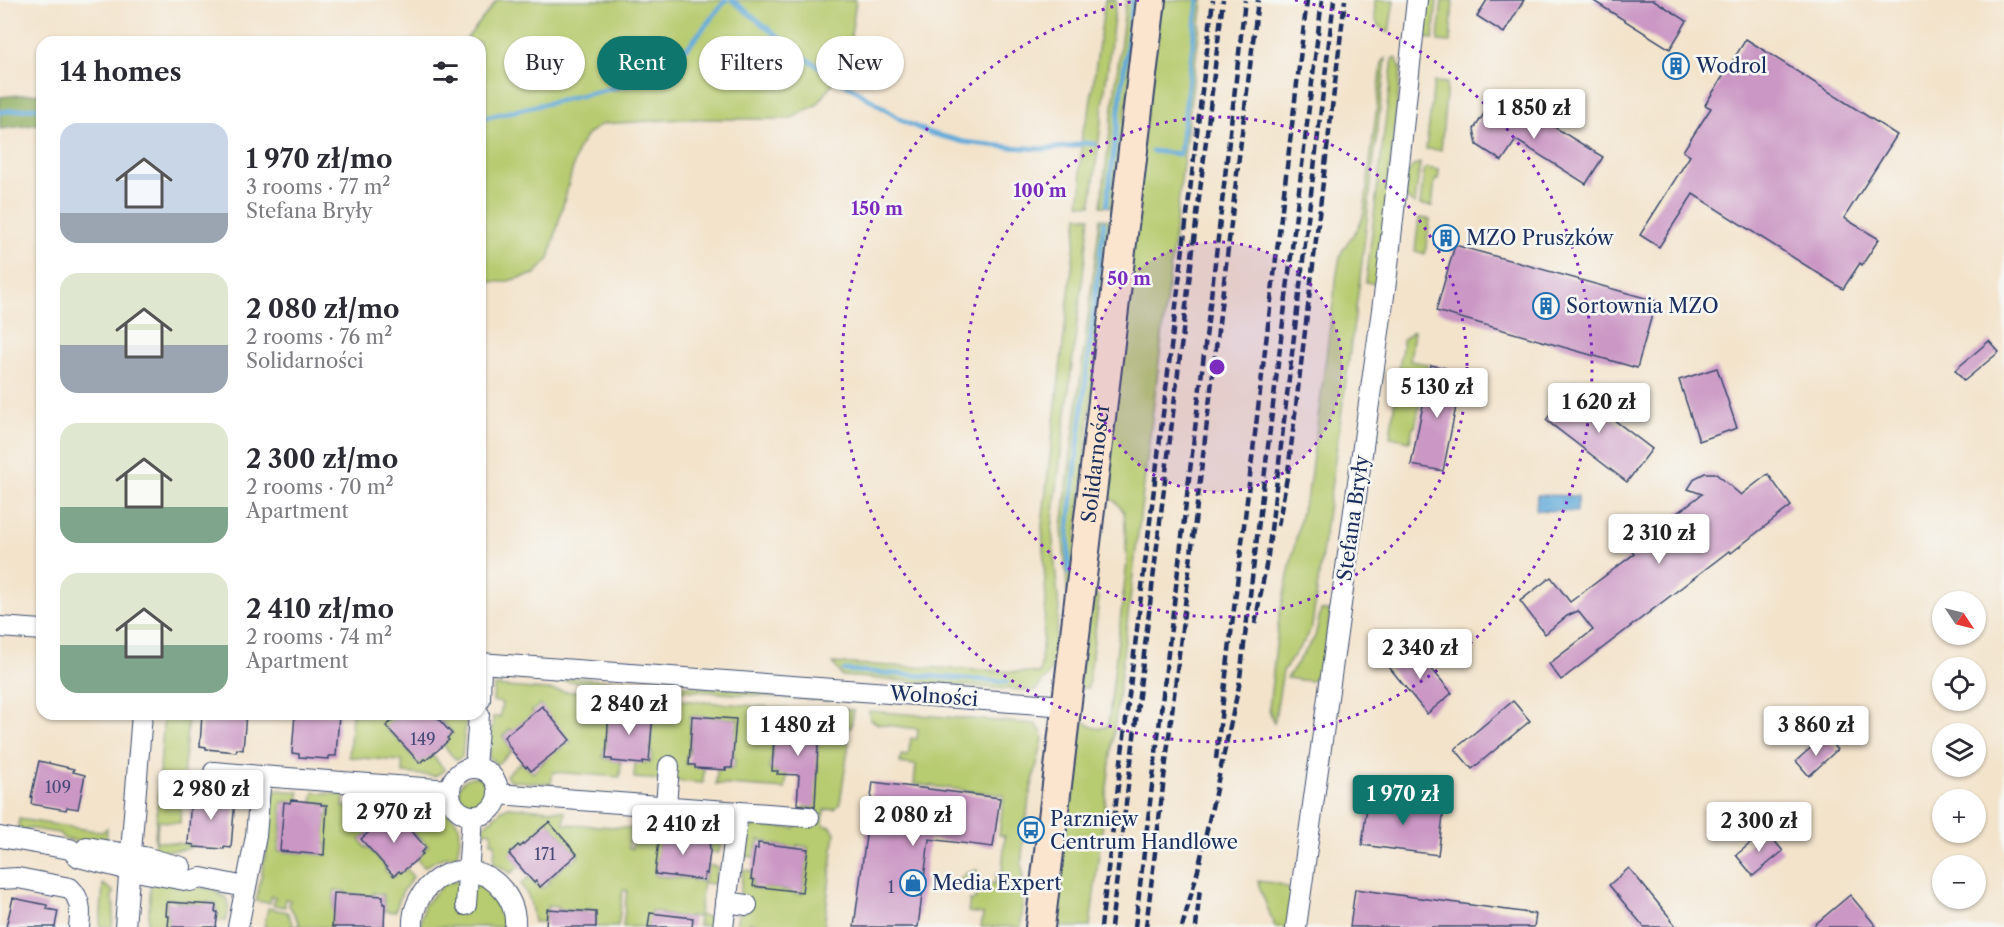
<!DOCTYPE html>
<html lang="en">
<head>
<meta charset="utf-8">
<style>
	:root { --surface:#fff; --page:#f7f7f7; --text:#2b2b33; --muted:#7c7c81; --accent:#0f766e }
	body { margin:0; font-family:"Libre Caslon Text",serif; background:var(--page); color:var(--text); height:100vh; display:flex; flex-direction:column; font-size:22px; white-space:nowrap }
	* { box-sizing:border-box; margin:0 }
	p { font-size:20px; color:var(--muted) }
	.icon { flex:none; width:33px; height:33px; fill:none; stroke:currentColor; stroke-width:2; stroke-linecap:round; stroke-linejoin:round }
	.map { position:relative; flex:1; overflow:hidden }
	.details { position:absolute; left:36px; top:36px; width:450px; height:684px; display:flex; flex-direction:column; background:var(--surface); border-radius:18px; box-shadow:0 2px 4px #0004 }
	.details>* { flex:none }
	.top-card { position:absolute; left:504px; top:36px; width:570px; height:54px; display:flex; gap:12px }
	.needle { width:39px; rotate:125deg }
	.tools { position:absolute; left:1932px; top:591px; display:grid; gap:12px }
	.tools a { display:grid; place-items:center; width:54px; height:54px; border-radius:50%; background:var(--surface); box-shadow:0 2px 4px #0004; font-size:30px }
	.price { position:absolute; translate:-50% -51px; padding:0 14px; border-radius:6px; background:#fff; color:#222; font-size:20px; line-height:39px; filter:drop-shadow(0 2px 3px #0008) }
	.price::after { content:''; position:absolute; left:50%; top:36px; width:18px; height:14px; margin-left:-9px; background:inherit; clip-path:polygon(0 0,100% 0,50% 100%) }
	.price.active { background:var(--accent); color:#fff }
	ul { padding:0; list-style:none }
	li { display:flex; align-items:center; gap:18px; height:150px; padding:0 24px }
	li span { display:grid; place-items:center; flex:none; width:168px; height:120px; border-radius:18px; color:#555 }
	li>.icon { margin-inline-start:auto }
	span .icon { width:72px; height:72px; fill:#fffc; stroke-width:1 }
	li b { font-size:26px }
	h2 { display:flex; justify-content:space-between; align-items:center; height:72px; padding:0 24px; font-size:26px }
	.chip { padding:0 21px; border-radius:27px; background:var(--surface); box-shadow:0 2px 4px #0004; font-size:21px; line-height:54px }
	.chip.active { background:var(--accent); color:#fff }
	.map>svg:first-child { display:block }
	.green { fill:#b7cb6f; stroke:#697d66; stroke-width:1.5 }
	.forest { fill:#91af62; stroke:#566f60; stroke-width:1.5 }
	.water { fill:#62aad9; stroke:#3e6c9c; stroke-width:1.5 }
	.lines { fill:none; stroke-linecap:round; stroke-linejoin:round }
	.stream { stroke:#62aad9; stroke-width:5 }
	.building { fill:#cb97c4 }
	.street-casing { stroke:#3b4a6e; stroke-width:22 }
	.secondary-casing { stroke:#3b4a6e; stroke-width:32 }
	.street { stroke:#fff; stroke-width:20 }
	.secondary { stroke:#fce5cf; stroke-width:28 }
	.rail { stroke:#1b2f5e; stroke-width:4.5; stroke-dasharray:9 4.5; stroke-linecap:butt }
	.ring { fill:none; stroke:#7b2cbf; stroke-width:3; stroke-dasharray:3 6 }
	.labels { text-anchor:middle; stroke-width:5; stroke-linejoin:round; paint-order:stroke }
	.number-label { font-size:16px; fill:#474978 }
	.poi-label { font-size:20px; fill:#1b2f5e; stroke:#f6f6f2; text-anchor:start }
	.street-label { font-size:20px; fill:#1b2f5e; stroke:#f6f6f2 }
	.centre { fill:#7b2cbf; stroke:#f6f6f2; stroke-width:3 }
	.ring-label { font-size:18px; text-anchor:middle; font-weight:bold; fill:#7b2cbf; stroke:#f6f6f2; stroke-width:5; stroke-linejoin:round; paint-order:stroke }
</style>
</head>
<body>
<div class="map">
<svg width="2004" height="927" viewBox="0 0 2004 927">
	<rect width="100%" height="100%" fill="#f6f6f2"/>
	<filter id="ink" filterUnits="userSpaceOnUse"><feTurbulence type="fractalNoise" baseFrequency=".0167" numOctaves="2"/><feDisplacementMap in="SourceGraphic" scale="12" xChannelSelector="R" yChannelSelector="G"/><feConvolveMatrix kernelMatrix="1 2 1 2 8 2 1 2 1" color-interpolation-filters="sRGB"/></filter>
	<filter id="wash" filterUnits="userSpaceOnUse"><feTurbulence type="fractalNoise" baseFrequency=".008" numOctaves="4" result="noise"/><feDisplacementMap in="SourceGraphic" scale="24" xChannelSelector="R" yChannelSelector="G"/><feGaussianBlur stdDeviation="1.35" result="paint"/><feColorMatrix in="noise" values="0 0 0 0 0 0 0 0 0 0 0 0 0 0 0 0 0 1.4 0 .05"/><feComposite in="paint" operator="in"/></filter>
	<g filter="url(#wash)">
		<rect width="100%" height="100%" fill="#f3e3cb"/>
		<!-- green -->
		<g class="green">
			<path d="M497,0h359l-7,51 -10,23 -21,30 -28,15h-109l-79,5 -14,10 -10,14 -29,111 -14,15 -31,8 -24,-1v-162l2,-4 -2,-2v-71h-16z"/>
			<path d="M1105,0h11l-25,205 -12,-1 3,-23 -2,-10 2,-40 7,-18z"/>
			<path d="M1126,0h16l-30,207 -11,-1z"/>
			<path d="M1160,0h43l-113,927h-42l30,-211c9,9 17,16 30,10l19,-164 -3,-50 -9,-11 -14,-5z"/>
			<path d="M1375,0h19l-5,33c-15,-5 -15,-19 -14,-33z"/>
			<path d="M1425,0h12l-4,40 -6,-2 -4,-5z"/>
			<path d="M1442,0h11l-3,42 -12,-1z"/>
			<path d="M1386,58l-26,221 -48,347 -5,11 -24,34 -9,53 -5,-15 10,-91 24,-112 5,-12 29,-221c2,-9 2,-18 7,-25 8,-14 16,-18 20,-35l18,-150z"/>
			<path d="M1393,58l4,1 4,10 -23,213 -2,2 -10,-2z"/>
			<path d="M1434,82l13,1 -6,67 -15,-1z"/>
			<path d="M1420,163l-5,41 -10,-7c1,-15 -2,-29 15,-34z"/>
			<path d="M1427,168l12,2 -1,10h-3l-3,26 -12,-1 4,-35z"/>
			<path d="M1078,216l12,1 -37,303 -1,11 7,78 -7,61 -16,20 -3,1 -191,-15 -9,-13 207,10 6,-72 -4,-76z"/>
			<path d="M1419,218l11,1 -5,35 -10,-3z"/>
			<path d="M1100,219l10,1 -41,389 -7,-81z"/>
			<path d="M1413,331h1l-4,30 18,3 -13,63h-2l-3,14 -20,-4 13,-97z"/>
			<path d="M1093,592l6,6 -11,90 -10,-1z"/>
			<path d="M1321,610l9,1 -7,64c-9,10 -24,4 -36,3l28,-41z"/>
			<path d="M517,674l313,22v3l-2,2 -309,-23z"/>
			<path d="M494,686l342,26 1,-3 17,1 -3,18 -7,-1 -3,14 8,2 -9,60 -5,6 -11,1 -1,15 8,2 4,6 -11,94h-65v-3l-10,-1 -1,4h-12l2,-13 4,-1 -2,-19 3,-24 9,1 1,17 10,2 1,-3 27,4v2l11,1 6,-47 -11,-2v3l-28,-4v-2l-10,-2 -5,17 -9,-1 3,-22 4,-8 43,2 9,-21 10,1 1,-10 -7,-24h9l1,-10 -2,-1 4,-38 -47,-3 -1,10h2l-2,28 -2,1 -1,9 18,4 -2,15 -69,-5 1,-15 17,-1 1,-10 -2,-1 2,-27 2,-1 1,-10 -48,-3 -1,10h2l-2,28h-2l-1,10 9,1v3h9l-1,15 -69,-5 1,-15 16,-1 1,-10 -2,-1 2,-28h2l1,-10 -48,-3 -1,10h2l-2,28h-2l-1,10 18,4 -1,15 -67,-5 -2,12 -37,-3 -6,-2 -2,-4 15,-13 12,11 17,-18 21,-13 -31,-37 -8,6 2,2 -22,18 -2,-2 -7,7 9,15 -15,13 -8,-7 4,-40h7l2,-14 -9,-2z"/>
			<path d="M869,711l166,13 7,8 1,7 -14,59 -7,56 1,46 -2,27h-40l2,-13 -15,-2 2,-12h5l2,-10 -6,-1 1,-6 -11,-2 -1,-2 7,-6 10,-3 -1,11 19,3 2,-11 5,-1 3,-36 -6,-1 5,-40 -90,-11 2,-19 -16,-2 1,-8 7,1 3,-18 6,1 1,-10 -40,-5 -8,-5z"/>
			<path d="M164,714h24l-8,109 -22,-2 -2,20 38,4 -6,4 -23,2 -2,4 -9,-3z"/>
			<path d="M352,714h53l-8,2 -12,12 19,17 14,19 14,-9 13,15 -10,6 -32,-3 -1,-12 -53,-4z"/>
			<path d="M434,714h20v3l12,1 -4,39 -6,3 -13,-15 10,-13z"/>
			<circle cx="474" cy="792" r="15"/>
			<path d="M277,790l22,2v9l-17,1 -1,10 2,1 -5,38 48,4 1,-11h-3l2,-28h3v-10l-17,-4 2,-10 30,3 -1,12 33,3 1,-13 64,6c3,4 17,20 18,23 3,8 -1,21 -2,30 -13,-1 -22,5 -33,11l-7,-8 11,-13 -7,-8 -1,1 -19,-21 2,-1 -7,-8 -36,31 6,8 2,-1 19,21 -2,2 7,7 14,-9 7,9 -11,15 -7,20 -10,-1 -2,-17 -10,-1v3l-28,-2v-3l-10,-1 -2,17 3,15 -4,-1v6h-68l4,-19 19,4 7,15 6,-3 -11,-19 1,-5 -5,-1v8l-12,-2 2,-8 -4,-1 -1,7 -14,-2 13,-63 3,-42z"/>
			<path d="M509,807l56,4 -1,13 67,4 -3,20 4,1 3,-19h17v-14l66,7 4,7 -3,23 -9,-1 -1,-18 -10,-1 -1,2 -27,-3v-2l-10,-2 -6,48 38,3v2l10,1 5,-17 10,2 -3,17 -12,-1 -4,32 12,3 -1,9 -12,-2 1,-8 -10,-1 -1,2 -27,-4v-2l-10,-1 -3,16h-25l4,-37h-4l-5,37h-26l4,-1v-16l-9,-1 -1,2 -28,-2v-2l-10,-1 -4,16h-10l-4,-22 -9,-16 8,-7 13,11 8,-6 -2,-2 21,-18 2,1 8,-7 -32,-36 -7,7 1,2 -21,18 -2,-2 -7,7 9,14 -9,7 -17,-10 1,-20 -4,-1 1,-10 -9,-1v-4l19,-17z"/>
			<path d="M19,819l83,13 5,-4 -1,18 -42,-7 -5,-6 -32,-5 -6,5 -3,-1z"/>
			<path d="M151,880l66,10v4c16,3 12,14 9,27l-9,-1 -1,-17 -10,-1 -1,3 -28,-3v-2l-10,-1 -1,17h3l-1,11h-20z"/>
			<path d="M456,881l3,4c7,0 17,-1 25,1 17,5 22,26 24,41h-88l4,-22 20,-21z"/>
			<path d="M1258,881c12,2 26,1 34,11l-3,35h-14l-16,-41z"/>
			<path d="M103,884l10,7 -1,8 2,6 -2,22h-12z"/>
		</g>
		<!-- forest -->
		<path class="forest" d="M42,93v31l-42,5v-32z"/>
		<!-- water -->
		<path class="water" d="M1537,495l41,1 -1,16 -41,-2z"/>
		<g class="lines">
			<!-- stream -->
			<g class="stream">
				<path d="M732,0l72,57 101,65 25,11 34,9 44,5 36,2 24,-2 16,-4 11,1"/>
				<path d="M0,112l42,-5"/>
				<path d="M480,119l159,-37 50,-36 37,-46"/>
				<path d="M1152,151l28,3 18,-154"/>
				<path d="M1107,204l26,-204"/>
				<path d="M1069,573l-1,-40 36,-310"/>
				<path d="M844,670l163,12"/>
			</g>
		</g>
		<g id="blocks">
			<!-- building -->
			<g class="building">
				<path d="M1487,0h37l-20,33 -27,-17z"/>
				<path d="M1592,0h62l33,21 -17,28z"/>
				<path d="M1746,39l151,96 -53,83 35,21 -17,26 -2,-2 -17,26 -150,-95 -34,53 -19,-12 50,-79 -7,-5 28,-43 -6,-3z"/>
				<path d="M1506,101l17,11 2,-3 78,48 -17,27 -70,-44 -14,21 -25,-16 -3,-16 15,-23 10,6z"/>
				<path d="M1455,245l201,56 -19,67 -201,-57z"/>
				<path d="M1989,341l10,11 -35,29 -9,-11z"/>
				<path d="M1431,365l15,3 -1,5 17,4 -19,94 -32,-6z"/>
				<path d="M1717,368l20,60 -38,13 -20,-61z"/>
				<path d="M1571,387l81,62 -25,33 -81,-62z"/>
				<path d="M1705,473h10l26,22 27,-21 23,32 -60,47 -2,-2 -168,129 -12,-16 44,-34 -15,-19 -11,5 -22,18 -25,-33 31,-24 19,25 64,-48 -4,-5 72,-55 -14,-5 7,-11z"/>
				<path d="M1413,647l39,46 -25,21 -38,-47z"/>
				<path d="M1513,701l17,20 -58,48 -17,-20z"/>
				<path d="M542,706l28,34 -39,31 -4,-5 -1,2 -14,-17 -8,-14z"/>
				<path d="M609,709l44,4 -4,49 -6,-1 -1,3 -30,-3v-2h-6z"/>
				<path d="M202,714h44l-3,36 -6,-1 -1,3 -30,-3v-2l-6,-1z"/>
				<path d="M295,714h44l-3,42h-7v3l-30,-2v-3l-7,-1z"/>
				<path d="M400,714h34l18,20 -5,4 2,2 -11,10 -12,10 -2,-1 -4,4 -34,-37z"/>
				<path d="M692,716l44,3 -4,49h-7l1,2 -15,-1 -16,-1v-3h-6z"/>
				<path d="M775,722l44,3 -4,82 -18,-3 2,-29 -22,-1 1,-3h-6z"/>
				<path d="M1827,738l10,12 -28,26 -13,-15 19,-17 2,2z"/>
				<path d="M39,761l35,8 -1,3 12,3 -7,34 -11,-2 -1,3 -35,-6 1,-7h-1z"/>
				<path d="M873,782l127,16 -7,49 -64,-8 -11,88h-64z"/>
				<path d="M198,793l30,3v2l7,1 -4,49 -7,-1v2l-30,-2v-2l-6,-1 3,-49 7,1z"/>
				<path d="M1368,798l76,10 -6,47 -76,-10z"/>
				<path d="M291,800l30,3v2h6l-3,50 -44,-4 4,-49 6,1z"/>
				<path d="M394,810l32,38 -5,4 2,2 -22,19 -2,-2 -5,5 -33,-37z"/>
				<path d="M549,822l28,32 -37,33 -4,-6 -2,2 -25,-29 9,-9 2,2z"/>
				<path d="M660,831l49,6 1,15 -3,22 -2,-1 -1,7 -49,-6z"/>
				<path d="M1766,831l17,20 -30,25 -17,-21z"/>
				<path d="M758,843l50,6 -6,43 -49,-6 1,-6 -3,-1 2,-16 2,-14h3z"/>
				<path d="M1629,868l42,51 -1,1 6,7h-32l-35,-42z"/>
				<path d="M1355,889l181,25 -2,13h-184z"/>
				<path d="M334,893l49,3v8h2l-1,23h-52z"/>
				<path d="M1850,895l27,32h-65z"/>
				<path d="M13,898l34,7v4l11,2 -3,16h-49z"/>
				<path d="M167,902l49,3 -1,7h3l-2,15h-48l1,-11h-3z"/>
				<path d="M547,909l49,3v15h-50z"/>
				<path d="M650,913l43,5 -1,9h-44z"/>
			</g>
		</g>
	</g>
	<g filter="url(#ink)">
		<use href="#blocks" fill-opacity="0" stroke="#3b4a6e" stroke-width="1.5"/>
		<g class="lines">
			<defs>
				<g id="street">
					<path d="M0,627l42,3"/>
					<path d="M480,663l586,43"/>
					<path d="M480,700l1,-37"/>
					<path d="M475,768l4,-54"/>
					<circle cx="474" cy="792" r="24"/>
					<path d="M214,772l47,4"/>
					<path d="M498,794l311,23"/>
					<path d="M666,806l3,-40"/>
					<path d="M0,837l70,12 9,8 51,13 60,11 11,-3 44,9"/>
					<path d="M87,847l57,10 37,10"/>
					<path d="M0,879l18,-1 52,10c11,11 11,24 9,39"/>
					<path d="M726,902l21,3"/>
					<path d="M466,905l6,-89"/>
					<path d="M125,927l17,-213"/>
					<path d="M238,927l18,-91 5,-60 189,14"/>
					<path d="M413,927c-2,-30 24,-59 56,-56 27,3 48,29 46,56"/>
					<path d="M723,927l15,-115"/>
					<path d="M1296,927l91,-653 30,-274"/>
				</g>
				<g id="secondary">
					<path id="s1" d="M1040,927l111,-927"/>
				</g>
			</defs>
			<!-- street casing -->
			<use href="#street" class="street-casing"/>
			<!-- secondary casing -->
			<use href="#secondary" class="secondary-casing"/>
			<!-- street -->
			<use href="#street" class="street"/>
			<!-- secondary -->
			<use href="#secondary" class="secondary"/>
			<!-- rail -->
			<g class="rail">
				<path d="M1278,526l10,-54 57,-472"/>
				<path d="M1255,624l13,-69 66,-555"/>
				<path d="M1216,759l91,-759"/>
				<path d="M1101,927l112,-927"/>
				<path d="M1111,927l112,-927"/>
				<path d="M1135,927l83,-689 27,-238"/>
				<path d="M1146,927l112,-927"/>
				<path d="M1182,927l16,-57 41,-184 83,-686"/>
				<path d="M1196,927l4,-39"/>
			</g>
		</g>
	</g>
	<!-- distance rings -->
	<circle cx="1217" cy="367" r="125" fill="#7b2cbf" fill-opacity=".12"/>
	<g class="ring">
		<circle cx="1217" cy="367" r="125"/>
		<circle cx="1217" cy="367" r="250"/>
		<path d="M1295 0A375 375 0 1 1 1139 0"/>
	</g>
	<!-- icons -->
	<defs>
		<symbol id="building-ring" viewBox="-11 -11 22 22"><circle r="9.5" fill="#f6f6f2" stroke="#1f6fb2" stroke-width="1.5"/><path d="M-4-6H4V6H1V3H-1V6H-4ZM-2.5-4.3h1.7v1.8h-1.7ZM.8-4.3h1.7v1.8H.8ZM-2.5-1h1.7V.8h-1.7ZM.8-1h1.7V.8H.8Z" fill="#1f6fb2"/></symbol>
		<symbol id="bus-ring" viewBox="-11 -11 22 22"><circle r="9.5" fill="#f6f6f2" stroke="#1f6fb2" stroke-width="1.5"/><path d="M-5-6H5V4H4V6H2V4H-2V6H-4V4H-5ZM-3.5-4V0h7V-4ZM-3.5 1.2v1.5H-2V1.2ZM2 1.2v1.5H3.5V1.2Z" fill="#1f6fb2"/></symbol>
		<symbol id="shop-ring" viewBox="-11 -11 22 22"><circle r="9.5" fill="#f6f6f2" stroke="#1f6fb2" stroke-width="1.5"/><path d="M-5-2.5h2.3a2.7 3.5 0 0 1 5.4 0H5L5.5 6h-11ZM-1.5-2.5h3a1.5 2.3 0 0 0-3 0Z" fill="#1f6fb2"/></symbol>
	</defs>
	<g fill-rule="evenodd">
		<use href="#building-ring" x="1661" y="51" width="30" height="30"/>
		<use href="#building-ring" x="1431" y="223" width="30" height="30"/>
		<use href="#building-ring" x="1531" y="291" width="30" height="30"/>
		<use href="#bus-ring" x="1016" y="815" width="30" height="30"/>
		<use href="#shop-ring" x="898" y="868" width="30" height="30"/>
	</g>
	<g class="labels">
		<!-- number labels -->
		<g class="number-label">
			<text x="423" y="745">149</text>
			<text x="58" y="793">109</text>
			<text x="545" y="860">171</text>
			<text x="891" y="893">1</text>
		</g>
		<!-- poi labels -->
		<g class="poi-label">
			<text x="1696" y="73">Wodrol</text>
			<text x="1466" y="245">MZO Pruszków</text>
			<text x="1566" y="313">Sortownia MZO</text>
			<text x="1050" y="826">Parzniew<tspan x="1050" dy="23">Centrum Handlowe</tspan></text>
			<text x="932" y="890">Media Expert</text>
		</g>
		<!-- street labels -->
		<g class="street-label">
			<text dy="7" stroke="none"><textPath href="#s1" startOffset="466">Solidarności</textPath></text>
			<text transform="translate(1353 518) rotate(-82)" y="7">Stefana Bryły</text>
			<text transform="translate(934 696) rotate(4)" y="7">Wolności</text>
		</g>
	</g>
	<circle cx="1217" cy="367" r="9" class="centre"/>
	<g class="ring-label">
		<text x="1040" y="197">100 m</text>
		<text x="877" y="215">150 m</text>
		<text x="1129" y="285">50 m</text>
	</g>
</svg>
<div class="tools">
<a><svg class="needle" viewBox="-14 -14 28 28"><path d="M0-13l5 13h-10z" fill="#e53935"/><path d="M0 13l5-13h-10z" fill="#7c7c81"/></svg></a>
<a><svg class="icon" aria-label="locate" viewBox="0 0 24 24"><circle cx="12" cy="12" r="6"/><path d="M12 2v4M12 18v4M2 12h4M18 12h4"/></svg></a>
<a><svg class="icon" aria-label="layers" viewBox="0 0 24 24"><path d="M12 4l9 5-9 5-9-5zM3 14l9 5 9-5"/></svg></a>
<a>+</a>
<a>−</a>
</div>
<b class="price" style="left:1534px;top:140px">1 850 zł</b>
<b class="price" style="left:1437px;top:419px">5 130 zł</b>
<b class="price" style="left:1599px;top:434px">1 620 zł</b>
<b class="price" style="left:1659px;top:565px">2 310 zł</b>
<b class="price" style="left:1420px;top:680px">2 340 zł</b>
<b class="price" style="left:629px;top:736px">2 840 zł</b>
<b class="price" style="left:798px;top:757px">1 480 zł</b>
<b class="price" style="left:1816px;top:757px">3 860 zł</b>
<b class="price" style="left:211px;top:821px">2 980 zł</b>
<b class="price active" style="left:1403px;top:826px">1 970 zł</b>
<b class="price" style="left:394px;top:844px">2 970 zł</b>
<b class="price" style="left:913px;top:847px">2 080 zł</b>
<b class="price" style="left:1759px;top:853px">2 300 zł</b>
<b class="price" style="left:683px;top:856px">2 410 zł</b>
<div class="top-card">
<a class="chip">Buy</a>
<a class="chip active">Rent</a>
<a class="chip">Filters</a>
<a class="chip">New</a>
</div>
<section class="details">
<h2>14 homes<svg class="icon" aria-label="filters" viewBox="0 0 24 24"><path d="M4 7h16M4 17h16"/><circle cx="9" cy="7" r="2"/><circle cx="15" cy="17" r="2"/></svg></h2>
<ul>
<li><span style="background:linear-gradient(#c9d6e8 75%,#9aa5b1 0)"><svg class="icon" aria-label="home" viewBox="0 0 24 24"><path d="M3 11l9-7 9 7M6 9v11h12V9"/></svg></span><div><b>1 970 zł/mo</b><p>3 rooms · 77 m²</p><p>Stefana Bryły</p></div></li>
<li><span style="background:linear-gradient(#dfe7d0 60%,#9aa5b1 0)"><svg class="icon" aria-label="home" viewBox="0 0 24 24"><path d="M3 11l9-7 9 7M6 9v11h12V9"/></svg></span><div><b>2 080 zł/mo</b><p>2 rooms · 76 m²</p><p>Solidarności</p></div></li>
<li><span style="background:linear-gradient(#dfe7d0 70%,#7fa58c 0)"><svg class="icon" aria-label="home" viewBox="0 0 24 24"><path d="M3 11l9-7 9 7M6 9v11h12V9"/></svg></span><div><b>2 300 zł/mo</b><p>2 rooms · 70 m²</p><p>Apartment</p></div></li>
<li><span style="background:linear-gradient(#dfe7d0 60%,#7fa58c 0)"><svg class="icon" aria-label="home" viewBox="0 0 24 24"><path d="M3 11l9-7 9 7M6 9v11h12V9"/></svg></span><div><b>2 410 zł/mo</b><p>2 rooms · 74 m²</p><p>Apartment</p></div></li>
</ul>
</section>
</div>
</body>
</html>
